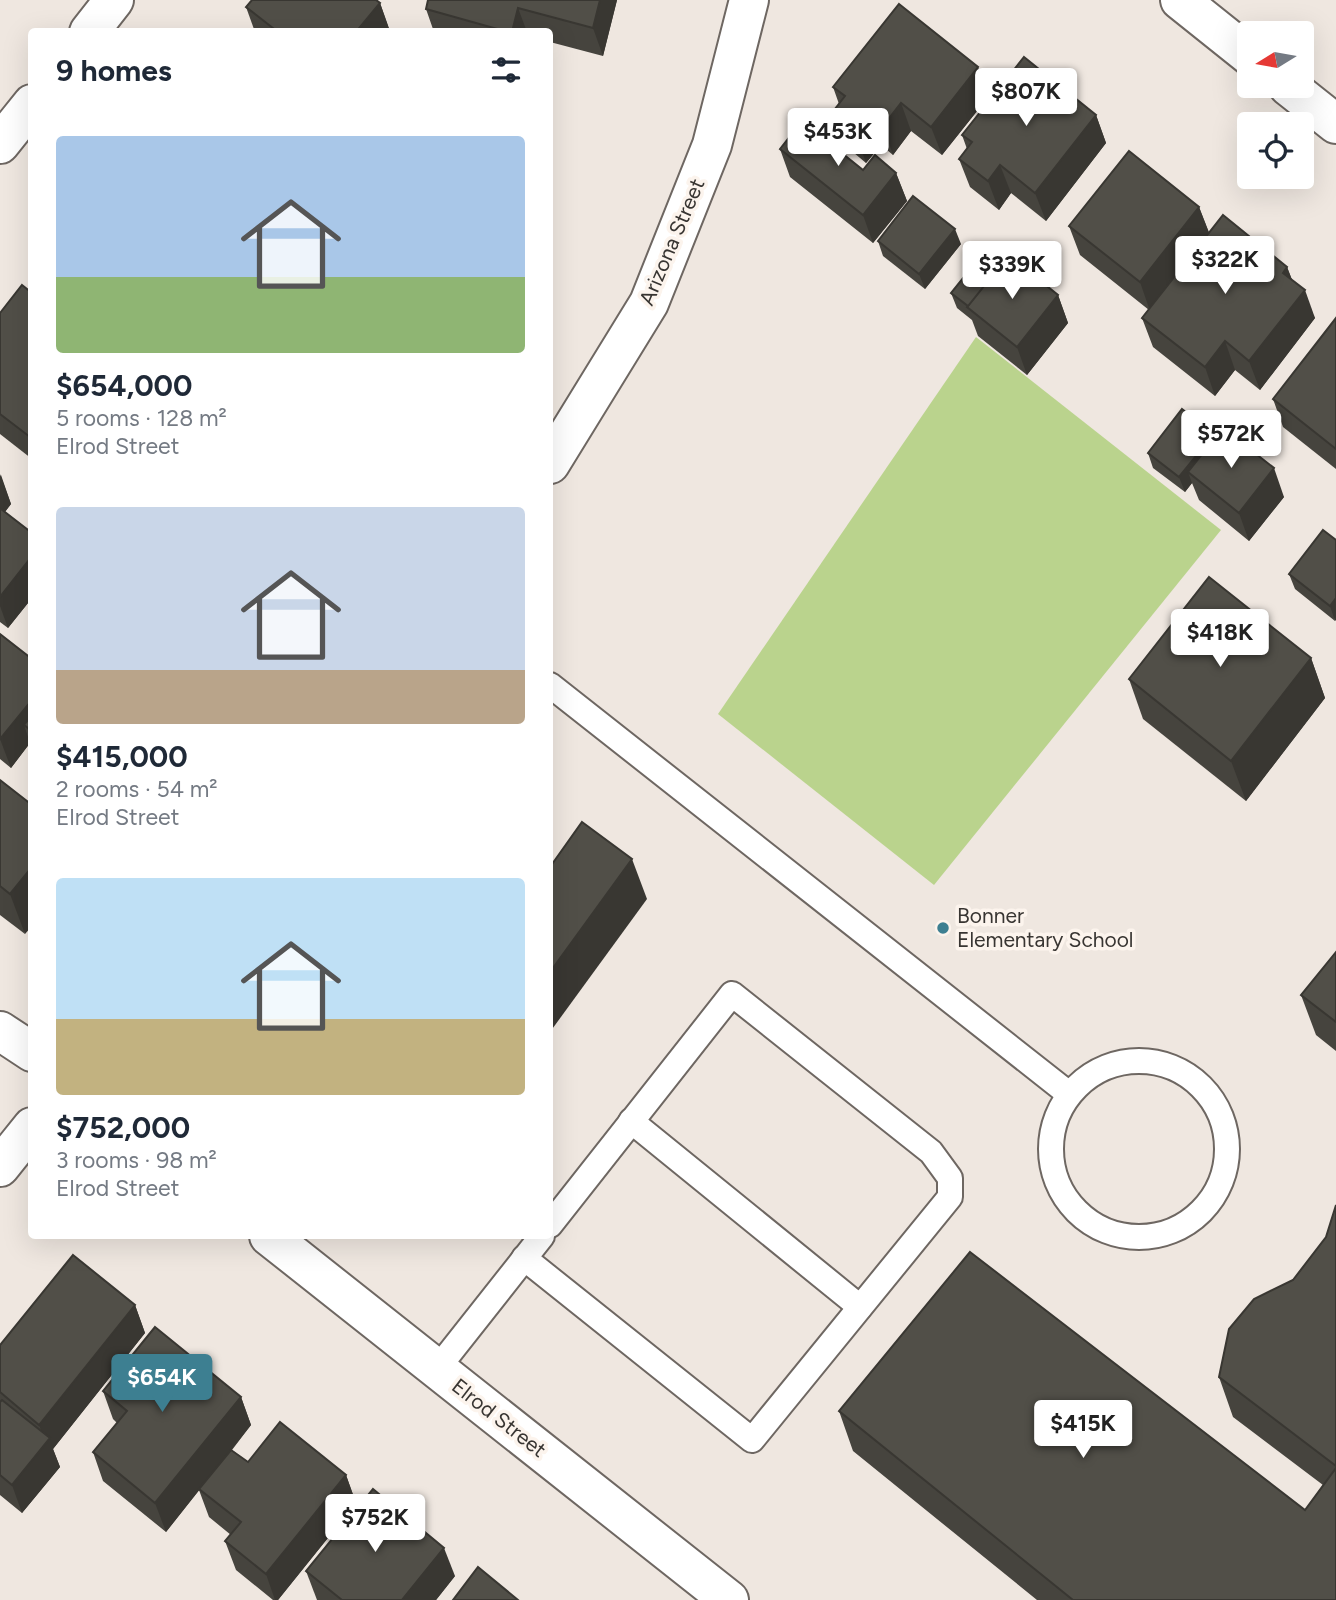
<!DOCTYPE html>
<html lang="en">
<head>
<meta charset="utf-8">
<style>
	:root { --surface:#fff; --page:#f6f6f7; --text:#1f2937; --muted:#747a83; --accent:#3d7f91 }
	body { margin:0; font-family:Figtree,sans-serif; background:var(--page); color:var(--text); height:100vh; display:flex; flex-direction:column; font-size:26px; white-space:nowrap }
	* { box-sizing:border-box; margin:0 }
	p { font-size:23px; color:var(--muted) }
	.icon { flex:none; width:38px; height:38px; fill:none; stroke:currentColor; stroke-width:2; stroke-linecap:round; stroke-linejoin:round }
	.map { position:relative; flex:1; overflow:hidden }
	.details { position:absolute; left:28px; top:28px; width:525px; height:1211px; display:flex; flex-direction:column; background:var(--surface); border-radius:7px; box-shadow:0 7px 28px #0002 }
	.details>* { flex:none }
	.needle { width:46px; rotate:259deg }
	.controls { position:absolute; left:1237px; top:21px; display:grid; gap:14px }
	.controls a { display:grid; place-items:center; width:77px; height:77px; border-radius:7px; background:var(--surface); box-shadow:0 7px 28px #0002; font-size:35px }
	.price { position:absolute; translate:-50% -60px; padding:0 16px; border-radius:7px; background:#fff; color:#222; font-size:23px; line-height:46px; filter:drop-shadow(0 2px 4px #0008) }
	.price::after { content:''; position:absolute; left:50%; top:42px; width:21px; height:16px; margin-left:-10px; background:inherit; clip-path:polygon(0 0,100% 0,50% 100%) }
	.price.on { background:var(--accent); color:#fff }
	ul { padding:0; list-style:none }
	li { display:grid; align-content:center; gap:14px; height:371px; padding:0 28px }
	li span { display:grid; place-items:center; height:217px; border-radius:7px; color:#555 }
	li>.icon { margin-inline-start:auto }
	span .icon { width:126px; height:126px; fill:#fffc; stroke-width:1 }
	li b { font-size:30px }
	h2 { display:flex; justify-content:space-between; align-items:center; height:84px; padding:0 28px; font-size:30px }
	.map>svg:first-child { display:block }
	.water { fill:#bad38d }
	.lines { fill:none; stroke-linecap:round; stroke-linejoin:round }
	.lane-casing { stroke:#6e6762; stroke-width:28 }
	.street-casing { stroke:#6e6762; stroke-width:42 }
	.secondary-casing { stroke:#6e6762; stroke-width:42 }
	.lane { stroke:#fff; stroke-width:24 }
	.street { stroke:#fff; stroke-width:38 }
	.secondary { stroke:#fff; stroke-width:38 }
	.wall { fill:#46443e }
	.shaded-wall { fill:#393732 }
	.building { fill:#514f48; stroke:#393732; stroke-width:2 }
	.poi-dot { fill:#3d7f91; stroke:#fcf4ed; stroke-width:2.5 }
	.labels { text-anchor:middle; stroke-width:7; stroke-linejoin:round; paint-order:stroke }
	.street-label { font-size:21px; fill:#383532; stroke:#fcf4ed }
	.poi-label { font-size:21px; fill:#383532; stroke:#fcf4ed; text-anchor:start }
</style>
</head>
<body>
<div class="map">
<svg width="1336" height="1600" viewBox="0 0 1336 1600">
	<rect width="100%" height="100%" fill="#efe7e0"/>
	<!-- water -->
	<path class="water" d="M976,337l245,193 -287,355 -216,-171z"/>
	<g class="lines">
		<defs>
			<g id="lane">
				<path d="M550,685l519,409"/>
				<circle cx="1139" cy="1149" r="88"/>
				<path d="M631,1121l229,186"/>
				<path d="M524,1258l228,182 198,-243v-19l-19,-26 -199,-158 -182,231"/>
				<path d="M437,1369l105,-133"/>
			</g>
			<g id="street">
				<path d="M1180,0l70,56"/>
				<path d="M89,32l25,-32"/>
				<path d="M1288,86l48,38"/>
				<path d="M0,144l32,-40"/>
				<path d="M0,1031l32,21"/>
				<path d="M269,1236l460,364"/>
			</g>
			<g id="secondary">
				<path d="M550,464l99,-161 63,-158 37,-145"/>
				<path d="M0,1167l32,-40"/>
			</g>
		</defs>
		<!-- lane casing -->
		<use href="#lane" class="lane-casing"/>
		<!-- street casing -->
		<use href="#street" class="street-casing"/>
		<!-- secondary casing -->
		<use href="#secondary" class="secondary-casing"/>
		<!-- lane -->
		<use href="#lane" class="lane"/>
		<!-- street -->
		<use href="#street" class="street"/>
		<!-- secondary -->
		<use href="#secondary" class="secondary"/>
	</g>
	<!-- wall -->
	<g class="wall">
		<path d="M428,0h189l-14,56 -53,-14v-10h-116l-8,-23z"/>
		<path d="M380,3l10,29h-135l-9,-25z"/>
		<path d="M833,87l156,9 -47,59 -31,-24 -18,24 -12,-10 -15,18 -25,-21 -10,-28 8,-10z"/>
		<path d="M1096,115l10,28 -60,78 -35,-28 -12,17 -29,-23 -11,-28 8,-10 -5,-14z"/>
		<path d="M780,149l83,21 33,3 11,28 -34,42 -83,-66z"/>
		<path d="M1199,207l10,26 78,34 5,13 23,38 -55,72 -25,-20 -20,26 -62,-49 -11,-29 7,-8 -69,-55 -11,-29z"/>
		<path d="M878,241l83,3 -36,45 -42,-33z"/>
		<path d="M992,276l66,19 10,28 -41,52 -49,-39 -6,-16 -15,-12 -6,-15z"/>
		<path d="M32,293v166l-32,-25v-121z"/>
		<path d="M1336,318v151l-53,-42 -10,-28z"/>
		<path d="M1214,434l1,4 69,59 -35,44 -50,-41 -7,-17 -7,9 -32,-24 -5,-15z"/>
		<path d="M0,474l11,30 -6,8 27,21v65l-24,30 -8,-6z"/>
		<path d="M1323,530l12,91 -40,-32 -6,-15z"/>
		<path d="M0,634l32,25v87l-2,-3 -19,25 -11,-9z"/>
		<path d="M1311,658l14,40 -79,103 -103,-82 -14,-40z"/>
		<path d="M0,780l25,154 -25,-19z"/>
		<path d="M1336,952v99l-20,-16 -15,-40z"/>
		<path d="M1336,1205v395h-299l-184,-149 -14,-40 466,99 18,-25 -90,-68 -14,-40 107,-140z"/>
		<path d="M135,1305l10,28 -92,116 7,18 -38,46 -22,-18v-150z"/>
		<path d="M103,1391l138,6 10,28 -19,25 16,12 98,13 10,28 -78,97h-5l-37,-30 -11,-29 6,-6 -22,-18 -10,-27 -33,42 -63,-51 -10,-29 24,-29 -4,-4z"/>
		<path d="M306,1571l149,5 -19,24h-119z"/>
	</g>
	<!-- shaded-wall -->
	<g class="shaded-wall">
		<path d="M600,0h17l-14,56 -10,-28z"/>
		<path d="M380,3l10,28 -34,1z"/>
		<path d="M518,8l9,24h-15z"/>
		<path d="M978,67l11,29 -47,59 -11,-28z"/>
		<path d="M901,103l10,28 -18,24 -10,-29z"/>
		<path d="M1096,115l10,28 -60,78 -11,-28z"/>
		<path d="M870,116l11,29 -15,18 -10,-29z"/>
		<path d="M1000,165l11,28 -12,17 -11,-29z"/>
		<path d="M550,172l3,11 -3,8z"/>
		<path d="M896,173l11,28 -34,42 -10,-28z"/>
		<path d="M1199,207l11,28 -60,76 -10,-29z"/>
		<path d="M955,229l6,15 -36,45 -6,-15z"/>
		<path d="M1287,267l11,28 -15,-22z"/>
		<path d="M1305,290l10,28 -55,72 -11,-29z"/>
		<path d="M1058,295l10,28 -41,52 -10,-28z"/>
		<path d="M1225,341l10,29 -20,26 -10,-29z"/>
		<path d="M1214,434l5,15 -31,23 4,11 -7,9 -6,-15z"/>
		<path d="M1274,468l10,29 -35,44 -10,-28z"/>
		<path d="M1,475l10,29 -11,14v-41z"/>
		<path d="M32,556v42l-24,30 -8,-22v-9z"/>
		<path d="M1336,598v22l-1,1 -5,-15z"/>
		<path d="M1311,658l14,40 -79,103 -15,-40z"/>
		<path d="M32,700v31l-8,-6 6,18 -19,25 -11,-29z"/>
		<path d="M632,859l15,40 -97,133v-60z"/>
		<path d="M32,867v59l-7,8 -15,-40z"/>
		<path d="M135,1305l10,28 -92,116 7,18 -38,46 -10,-28 34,-42 -7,-18z"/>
		<path d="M241,1397l10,28 -85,107 -11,-29z"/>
		<path d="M346,1475l10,28 -78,97h-3l-9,-26z"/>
		<path d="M444,1548l11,28 -19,24h-34z"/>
	</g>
	<!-- building -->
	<g class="building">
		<path d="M252,0h124l4,3 -24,29h-78l-32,-25z"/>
		<path d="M428,0h172l-7,28 -75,-20 -6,24h-4l-82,-23z"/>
		<path d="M899,4l79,63 -47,60 -30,-24 -18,23 -13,-10 -14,18 -25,-20 14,-18 -12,-9z"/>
		<path d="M1024,57l72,58 -61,78 -35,-28 -12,16 -29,-22 13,-17 -10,-7z"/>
		<path d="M802,121l61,49 12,-15 21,18 -33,42 -83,-66z"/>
		<path d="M1129,151l70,56 -59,75 -71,-56z"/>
		<path d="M913,196l42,33 -36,45 -41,-33z"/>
		<path d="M1223,215l64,52 -4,6 22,17 -56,71 -24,-20 -20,26 -63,-49z"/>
		<path d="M1008,255l50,40 -41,52 -50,-40z"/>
		<path d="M976,262l16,14 -24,30 -17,-13z"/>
		<path d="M22,285l10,8v142l-2,2 -30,-23v-101z"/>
		<path d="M1336,318v131l-63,-50z"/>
		<path d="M1182,409l32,25 -35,43 -31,-24z"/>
		<path d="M1223,428l51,40 -35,45 -51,-41z"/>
		<path d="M1,509l31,24v23l-32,41v-87z"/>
		<path d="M1323,530l13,10v58l-6,8 -41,-32z"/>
		<path d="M1209,577l102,81 -80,103 -102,-82z"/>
		<path d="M0,634l32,25v41l-32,39z"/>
		<path d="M32,715v16l-8,-6z"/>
		<path d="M0,780l32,25v62l-22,27 -10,-8z"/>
		<path d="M582,822l50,37 -82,113v-105z"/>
		<path d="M1336,952v70l-35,-27z"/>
		<path d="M1336,1205v261l-117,-89 10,-48 25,-30 39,-19 33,-43z"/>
		<path d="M970,1252l335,258 31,-42v132h-263l-234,-189z"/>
		<path d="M73,1255l62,50 -96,120 -39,-33v-47z"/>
		<path d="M155,1327l86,70 -86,106 -62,-51 34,-41 -24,-20z"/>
		<path d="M2,1400l48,38 -38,47 -12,-10v-73z"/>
		<path d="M280,1422l66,53 -80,99 -41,-33 16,-19 -42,-33 32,-39 17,12z"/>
		<path d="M373,1489l71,59 -42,52h-60l-36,-29z"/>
		<path d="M478,1567l40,33h-65z"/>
	</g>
	<!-- markers -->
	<circle class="poi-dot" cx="943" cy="928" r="7"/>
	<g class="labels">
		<!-- street labels -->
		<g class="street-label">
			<text transform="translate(672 242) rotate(-67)" y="7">Arizona Street</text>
			<text transform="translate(499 1418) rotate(38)" y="7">Elrod Street</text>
		</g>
		<!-- poi labels -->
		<g class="poi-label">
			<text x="957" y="923">Bonner<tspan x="957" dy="24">Elementary School</tspan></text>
		</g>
	</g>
</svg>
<div class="controls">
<a><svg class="needle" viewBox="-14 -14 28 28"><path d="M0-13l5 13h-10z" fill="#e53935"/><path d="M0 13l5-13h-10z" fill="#747a83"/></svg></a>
<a><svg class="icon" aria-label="locate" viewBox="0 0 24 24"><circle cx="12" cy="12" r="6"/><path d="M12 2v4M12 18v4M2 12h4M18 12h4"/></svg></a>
</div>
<b class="price" style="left:1026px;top:128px">$807K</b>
<b class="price" style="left:838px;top:168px">$453K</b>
<b class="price" style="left:1225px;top:296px">$322K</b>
<b class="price" style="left:1012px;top:301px">$339K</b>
<b class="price" style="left:1231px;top:470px">$572K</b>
<b class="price" style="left:1220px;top:669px">$418K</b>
<b class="price on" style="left:162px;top:1414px">$654K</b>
<b class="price" style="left:1083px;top:1460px">$415K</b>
<b class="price" style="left:375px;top:1554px">$752K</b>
<section class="details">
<h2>9 homes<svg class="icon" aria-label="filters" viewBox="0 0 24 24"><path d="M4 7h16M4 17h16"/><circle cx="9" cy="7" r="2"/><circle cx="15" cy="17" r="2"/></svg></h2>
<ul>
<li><span style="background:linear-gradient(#a9c7e8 65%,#8fb573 0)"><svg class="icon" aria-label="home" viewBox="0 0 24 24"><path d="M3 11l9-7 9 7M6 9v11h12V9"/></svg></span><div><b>$654,000</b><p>5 rooms · 128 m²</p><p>Elrod Street</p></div></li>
<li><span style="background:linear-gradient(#c9d6e8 75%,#b9a48a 0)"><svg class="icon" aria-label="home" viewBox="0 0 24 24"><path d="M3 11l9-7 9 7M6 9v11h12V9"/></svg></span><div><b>$415,000</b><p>2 rooms · 54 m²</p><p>Elrod Street</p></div></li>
<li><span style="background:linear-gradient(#bfe0f5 65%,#c2b280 0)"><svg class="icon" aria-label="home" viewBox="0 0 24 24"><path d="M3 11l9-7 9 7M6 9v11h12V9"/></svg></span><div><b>$752,000</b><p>3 rooms · 98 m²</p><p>Elrod Street</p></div></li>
</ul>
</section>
</div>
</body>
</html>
